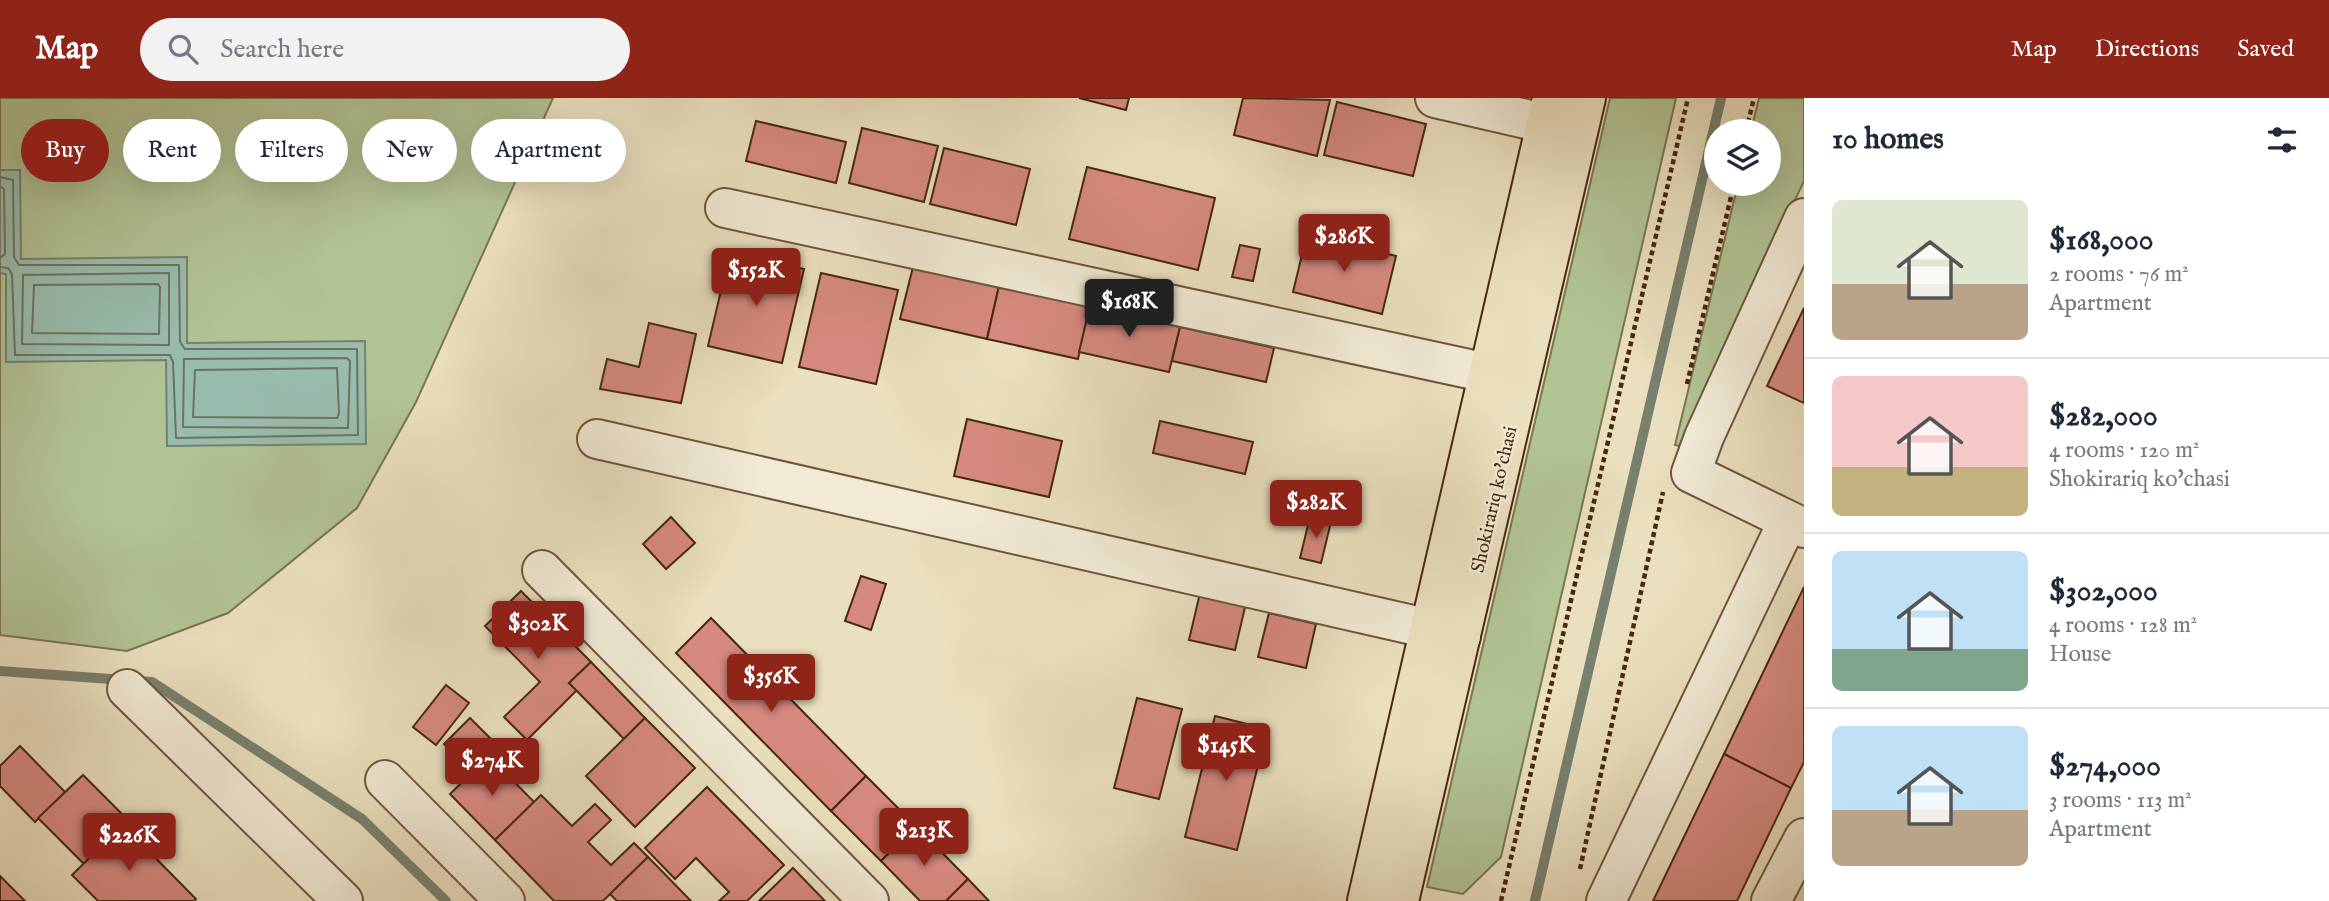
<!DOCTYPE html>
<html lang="en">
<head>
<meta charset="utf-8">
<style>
	:root { --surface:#fff; --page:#f2f2f3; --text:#1f2937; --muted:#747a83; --line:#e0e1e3; --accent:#8f2418 }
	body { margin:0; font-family:"IM FELL English",serif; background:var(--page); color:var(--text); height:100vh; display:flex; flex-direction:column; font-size:26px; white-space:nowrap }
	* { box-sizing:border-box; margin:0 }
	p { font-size:23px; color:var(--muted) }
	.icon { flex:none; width:38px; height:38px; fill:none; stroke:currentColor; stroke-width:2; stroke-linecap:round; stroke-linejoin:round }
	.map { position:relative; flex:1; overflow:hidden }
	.details { display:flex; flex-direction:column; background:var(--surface); width:525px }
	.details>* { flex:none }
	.guide { position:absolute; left:21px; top:21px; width:665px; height:63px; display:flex; gap:14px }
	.fabs { position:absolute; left:1704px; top:21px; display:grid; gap:14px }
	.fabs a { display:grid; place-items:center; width:77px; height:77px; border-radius:50%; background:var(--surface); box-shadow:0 7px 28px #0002; font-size:35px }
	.price { position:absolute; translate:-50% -60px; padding:0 16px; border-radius:7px; background:var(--accent); color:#fff; font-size:23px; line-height:46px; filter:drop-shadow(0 2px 4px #0008) }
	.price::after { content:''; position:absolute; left:50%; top:42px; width:21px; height:16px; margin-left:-10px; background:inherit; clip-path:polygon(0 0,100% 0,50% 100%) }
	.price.current { background:#222; color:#fff }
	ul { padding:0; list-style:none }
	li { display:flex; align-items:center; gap:21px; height:175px; padding:0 28px }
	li+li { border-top:2px solid var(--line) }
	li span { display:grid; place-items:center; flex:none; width:196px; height:140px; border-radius:10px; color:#555 }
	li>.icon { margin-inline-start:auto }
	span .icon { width:84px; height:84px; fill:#fffc; stroke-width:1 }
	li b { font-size:30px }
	h2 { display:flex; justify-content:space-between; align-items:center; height:84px; padding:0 28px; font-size:30px }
	.tag { padding:0 24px; border-radius:32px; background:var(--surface); box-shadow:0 7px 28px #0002; font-size:24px; line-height:63px }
	.tag.current { background:var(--accent); color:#fff }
	header { display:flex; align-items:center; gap:42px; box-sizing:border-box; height:98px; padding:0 35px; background:var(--accent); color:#fff }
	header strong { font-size:33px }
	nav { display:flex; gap:38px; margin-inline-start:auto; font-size:24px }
	.search { width:490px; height:63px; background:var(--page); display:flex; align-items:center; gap:18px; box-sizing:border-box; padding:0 24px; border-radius:38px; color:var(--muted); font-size:26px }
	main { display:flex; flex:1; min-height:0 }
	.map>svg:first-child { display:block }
	.green { fill:#b2c395; stroke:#7d7652; stroke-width:2 }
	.water { fill:#98bdae; stroke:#78816e; stroke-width:2 }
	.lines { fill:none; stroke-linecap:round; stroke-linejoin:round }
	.shore { stroke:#70725e; stroke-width:2 }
	.stream { stroke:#78816e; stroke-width:10 }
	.building { fill:#d6897f; stroke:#48280f; stroke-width:2 }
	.minor-casing { stroke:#70563b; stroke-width:42 }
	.major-casing { stroke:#48280f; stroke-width:42 }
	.path { stroke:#48280f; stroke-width:4.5; stroke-dasharray:5 3.5; stroke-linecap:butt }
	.minor { stroke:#f1ead5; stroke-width:38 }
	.major { stroke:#eadfbe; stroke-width:38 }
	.labels { text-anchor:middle; stroke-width:5; stroke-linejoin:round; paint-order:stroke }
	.street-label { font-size:19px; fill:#48280f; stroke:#f1ead5 }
</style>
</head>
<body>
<header>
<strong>Map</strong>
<div class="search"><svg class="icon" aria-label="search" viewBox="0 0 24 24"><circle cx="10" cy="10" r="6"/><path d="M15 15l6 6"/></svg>Search here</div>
<nav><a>Map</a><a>Directions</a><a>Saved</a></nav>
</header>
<main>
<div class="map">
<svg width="1804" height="803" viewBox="0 0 1804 803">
	<rect width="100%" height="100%" fill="#eadfbe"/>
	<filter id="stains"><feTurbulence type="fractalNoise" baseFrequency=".00286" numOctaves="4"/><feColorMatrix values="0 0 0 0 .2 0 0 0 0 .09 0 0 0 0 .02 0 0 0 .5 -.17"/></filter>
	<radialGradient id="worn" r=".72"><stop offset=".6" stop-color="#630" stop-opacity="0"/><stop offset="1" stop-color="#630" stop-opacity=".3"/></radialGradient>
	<!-- green -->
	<g class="green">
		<path d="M0,0h553l-137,304 -59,106 -129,105 -101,38 -127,-16z"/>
		<path d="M1610,0h66l-175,759 -38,37 -36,-7z"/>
		<path d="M1759,0h45v83l-125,265 -4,-1 63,-261h31v-53h-18z"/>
	</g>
	<!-- water -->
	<path class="water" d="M0,72h20l1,89 166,-2v86l178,-2 1,103 -199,2 -1,-86 -160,2v-88l-6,-1z"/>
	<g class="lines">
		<!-- shore -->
		<g class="shore">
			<path d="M0,79l13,3 1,77 5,8h160l1,77 5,7h172l1,86 -182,3 -3,-76 -3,-7h-155l-3,-81 -4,-6 -8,-1"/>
			<path d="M0,88l4,3 1,65 -5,4"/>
			<path d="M169,175v72l-147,-1 1,-69z"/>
			<path d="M158,186l2,3 -1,47 -127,-1 2,-48z"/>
			<path d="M347,260l3,3 -2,67 -165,-1 1,-68z"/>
			<path d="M337,270l2,46 -2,4 -144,-1 2,-47z"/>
		</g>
		<!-- stream -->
		<g class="stream">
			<path d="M0,573l152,11 210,137 84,82"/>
			<path d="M1535,803l186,-803"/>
		</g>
	</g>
	<!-- building -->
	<g class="building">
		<path d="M1079,0h50l-3,12z"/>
		<path d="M1243,0l87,2 -13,56 -83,-21z"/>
		<path d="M1337,4l89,22 -13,52 -89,-21z"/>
		<path d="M756,23l90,21 -10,41 -90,-22z"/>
		<path d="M862,30l76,18 -14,56 -75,-19z"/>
		<path d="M944,50l86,21 -14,56 -86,-21z"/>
		<path d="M1087,69l128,31 -17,72 -129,-31z"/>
		<path d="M1307,136l89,22 -14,58 -89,-22z"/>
		<path d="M1240,147l20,4 -7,32 -21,-4z"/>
		<path d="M730,154l74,17 -22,94 -74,-17z"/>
		<path d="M913,169l86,19 -12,53 -87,-20z"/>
		<path d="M821,175l77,17 -22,94 -77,-17z"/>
		<path d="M999,188l91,20 -12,53 -91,-20z"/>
		<path d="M1090,208l90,21 -11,45 -90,-20z"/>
		<path d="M1804,210v95l-37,-17z"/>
		<path d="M649,225l47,11 -15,69 -81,-14 7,-30 32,8z"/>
		<path d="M1180,229l94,21 -8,34 -94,-21z"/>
		<path d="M967,321l95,22 -13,56 -95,-21z"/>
		<path d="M1160,323l93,21 -8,32 -92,-21z"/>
		<path d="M671,419l24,26 -29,26 -23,-25z"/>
		<path d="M1310,419l21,5 -10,41 -21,-5z"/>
		<path d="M861,478l25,8 -15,46 -26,-9z"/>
		<path d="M1804,489v175l-13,26 -67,-34z"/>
		<path d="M521,493l70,71 -22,21 8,7 -50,50 -23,-23 36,-35 -55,-56z"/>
		<path d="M1200,495l46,10 -11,47 -46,-10z"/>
		<path d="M1269,515l47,11 -10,44 -48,-11z"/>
		<path d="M711,520l155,158 -35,35 -155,-158z"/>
		<path d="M591,564l54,56 -21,21 -55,-56z"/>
		<path d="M446,587l23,18 -33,42 -23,-18z"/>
		<path d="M1137,600l45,11 -23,90 -45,-11z"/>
		<path d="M1215,618l52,13 -30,121 -52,-13z"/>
		<path d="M470,620l37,37 -10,9 -8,-8 -17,17 -28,-29z"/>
		<path d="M645,620l50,50 -60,59 -49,-51z"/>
		<path d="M20,648l45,46 -30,30 -35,-36v-20z"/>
		<path d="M1724,656l67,34 -54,113h-84z"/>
		<path d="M489,658l45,46 -39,38 -45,-46z"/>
		<path d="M83,677l45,45 -44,44 -46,-46z"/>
		<path d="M866,678l50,50 -35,35 -50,-50z"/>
		<path d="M707,689l77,78 -37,36h-28l10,-9 -33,-34 -21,21 -30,-31z"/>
		<path d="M541,697l31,31 23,-22 16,16 -23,22 23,23 23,-22 14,14 -45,44h-49l-59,-61z"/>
		<path d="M123,727l73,74 -2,2h-96l-26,-26z"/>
		<path d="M916,728l52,53 -22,22h-26l-39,-40z"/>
		<path d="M648,759l43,44h-74l-7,-7z"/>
		<path d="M793,770l32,33h-66z"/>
		<path d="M0,778l25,25h-25z"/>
		<path d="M968,781l21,22h-43z"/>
	</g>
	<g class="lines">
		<defs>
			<g id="minor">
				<path d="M1435,0l143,33"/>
				<path d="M725,110l795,172"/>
				<path d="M1804,120l-100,219 -13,36 113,55"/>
				<path d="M597,341l864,197"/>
				<path d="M542,472l327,331"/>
				<path d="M127,591l216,212"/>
				<path d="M385,682l120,121"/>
				<path d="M1606,803l182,-380"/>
				<path d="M1771,803l33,-63"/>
			</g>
			<g id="major">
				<path d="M1367,803l185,-803"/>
				<path d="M1399,803l187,-803"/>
			</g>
		</defs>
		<!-- minor casing -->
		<use href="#minor" class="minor-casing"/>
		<!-- major casing -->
		<use href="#major" class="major-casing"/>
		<!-- path -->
		<g class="path">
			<path d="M1746,33l8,-33"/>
			<path d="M1687,286l47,-200"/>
			<path d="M1580,771l83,-377"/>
			<path d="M1501,803l187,-803"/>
		</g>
		<!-- minor -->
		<use href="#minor" class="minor"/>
		<!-- major -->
		<use href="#major" class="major"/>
	</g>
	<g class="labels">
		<!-- street labels -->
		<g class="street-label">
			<text transform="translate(1493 401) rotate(-77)" y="7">Shokirariq ko'chasi</text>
		</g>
	</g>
	<rect width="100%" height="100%" filter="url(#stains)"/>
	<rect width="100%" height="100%" fill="url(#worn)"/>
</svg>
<div class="fabs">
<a><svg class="icon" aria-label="layers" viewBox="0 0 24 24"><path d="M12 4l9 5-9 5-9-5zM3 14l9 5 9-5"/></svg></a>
</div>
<b class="price" style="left:1344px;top:176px">$286K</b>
<b class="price" style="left:756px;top:210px">$152K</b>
<b class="price current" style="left:1129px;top:241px">$168K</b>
<b class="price" style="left:1316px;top:442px">$282K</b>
<b class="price" style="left:538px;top:563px">$302K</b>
<b class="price" style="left:771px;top:616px">$356K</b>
<b class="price" style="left:1226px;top:685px">$145K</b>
<b class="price" style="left:492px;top:700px">$274K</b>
<b class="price" style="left:924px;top:770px">$213K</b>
<b class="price" style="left:129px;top:775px">$226K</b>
<div class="guide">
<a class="tag current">Buy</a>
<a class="tag">Rent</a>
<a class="tag">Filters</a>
<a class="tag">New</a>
<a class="tag">Apartment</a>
</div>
</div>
<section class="details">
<h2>10 homes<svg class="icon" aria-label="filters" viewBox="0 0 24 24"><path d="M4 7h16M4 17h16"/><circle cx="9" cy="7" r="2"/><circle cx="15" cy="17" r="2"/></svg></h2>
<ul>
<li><span style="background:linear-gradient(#dfe7d0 60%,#b9a48a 0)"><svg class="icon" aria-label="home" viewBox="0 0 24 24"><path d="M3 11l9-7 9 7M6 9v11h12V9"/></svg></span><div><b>$168,000</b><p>2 rooms · 76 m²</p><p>Apartment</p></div></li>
<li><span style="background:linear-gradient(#f6c9c9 65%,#c2b280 0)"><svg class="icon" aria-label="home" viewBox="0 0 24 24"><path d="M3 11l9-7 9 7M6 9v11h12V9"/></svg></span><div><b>$282,000</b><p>4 rooms · 120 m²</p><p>Shokirariq ko'chasi</p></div></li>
<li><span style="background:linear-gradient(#bfe0f5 70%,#7fa58c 0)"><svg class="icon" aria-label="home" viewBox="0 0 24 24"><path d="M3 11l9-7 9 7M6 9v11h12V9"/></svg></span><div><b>$302,000</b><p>4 rooms · 128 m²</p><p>House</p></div></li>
<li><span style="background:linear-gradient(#bfe0f5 60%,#b9a48a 0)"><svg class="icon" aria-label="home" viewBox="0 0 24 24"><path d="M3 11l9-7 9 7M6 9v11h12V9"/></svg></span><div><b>$274,000</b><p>3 rooms · 113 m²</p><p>Apartment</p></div></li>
</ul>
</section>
</main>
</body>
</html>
